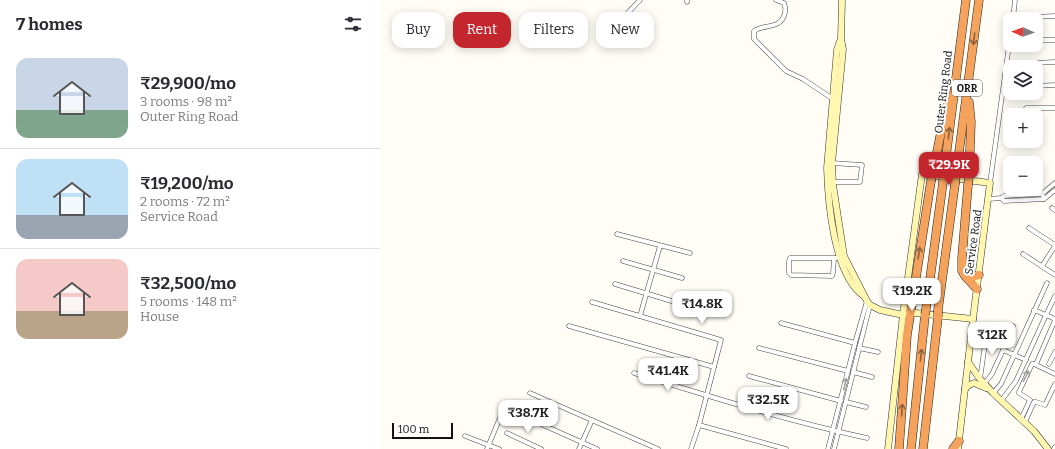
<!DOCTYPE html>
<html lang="en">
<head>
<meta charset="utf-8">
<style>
	:root { --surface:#fff; --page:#f7f7f7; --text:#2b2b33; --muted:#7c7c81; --line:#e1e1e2; --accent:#c4262e }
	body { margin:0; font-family:Bitter,serif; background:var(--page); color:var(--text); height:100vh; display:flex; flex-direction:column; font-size:15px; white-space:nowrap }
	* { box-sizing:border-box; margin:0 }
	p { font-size:13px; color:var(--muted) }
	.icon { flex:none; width:22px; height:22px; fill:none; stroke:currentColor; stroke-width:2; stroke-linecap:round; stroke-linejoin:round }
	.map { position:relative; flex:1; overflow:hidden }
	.drawer { display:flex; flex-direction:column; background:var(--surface); width:380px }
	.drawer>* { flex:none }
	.banner { position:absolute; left:12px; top:12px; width:380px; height:36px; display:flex; gap:8px }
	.needle { width:26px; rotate:272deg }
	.controls { position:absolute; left:623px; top:12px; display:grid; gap:8px }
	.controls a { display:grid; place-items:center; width:40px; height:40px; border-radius:8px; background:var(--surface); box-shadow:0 2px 10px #0003; font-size:20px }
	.scale { position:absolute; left:12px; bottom:10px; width:61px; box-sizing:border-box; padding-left:4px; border:2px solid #111; border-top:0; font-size:11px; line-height:14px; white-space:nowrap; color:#111; -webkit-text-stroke:3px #fff; paint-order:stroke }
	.price { position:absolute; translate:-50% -34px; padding:0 9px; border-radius:8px; background:#fff; color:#222; font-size:13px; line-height:26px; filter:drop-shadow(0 1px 2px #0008) }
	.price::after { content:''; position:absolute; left:50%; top:24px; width:12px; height:9px; margin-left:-6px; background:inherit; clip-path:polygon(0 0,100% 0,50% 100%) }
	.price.on { background:var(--accent); color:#fff }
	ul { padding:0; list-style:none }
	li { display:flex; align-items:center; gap:12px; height:100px; padding:0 16px }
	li+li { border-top:1px solid var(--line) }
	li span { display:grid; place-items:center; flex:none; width:112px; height:80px; border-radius:12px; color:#555 }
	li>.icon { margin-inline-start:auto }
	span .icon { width:48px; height:48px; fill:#fffc; stroke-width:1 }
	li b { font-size:17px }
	h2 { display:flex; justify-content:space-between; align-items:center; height:48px; padding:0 16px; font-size:17px }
	.pill { padding:0 14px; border-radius:12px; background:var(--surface); box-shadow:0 2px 10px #0003; font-size:14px; line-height:36px }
	.pill.on { background:var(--accent); color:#fff }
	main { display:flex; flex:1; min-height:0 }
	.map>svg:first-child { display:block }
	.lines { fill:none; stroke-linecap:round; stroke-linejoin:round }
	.minor-casing { stroke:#444; stroke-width:5 }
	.secondary-casing { stroke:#333; stroke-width:7 }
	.motorway-casing { stroke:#222; stroke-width:9 }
	.minor { stroke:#fff; stroke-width:4 }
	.secondary { stroke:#fff6b0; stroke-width:6 }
	.motorway { stroke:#f5a25d; stroke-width:8 }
	.motorway-bridge-casing { stroke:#222; stroke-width:9; stroke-linecap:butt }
	.motorway-bridge { stroke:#f5a25d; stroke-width:8 }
	.oneway { stroke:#8e613b }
	.oneway2 { stroke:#a0a0a0 }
	.labels { text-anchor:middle; stroke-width:4; stroke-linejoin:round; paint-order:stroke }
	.shield { fill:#fff; stroke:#585858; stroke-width:1 }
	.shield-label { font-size:10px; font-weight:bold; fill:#111 }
	.street-label { font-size:11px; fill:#111; stroke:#fff }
</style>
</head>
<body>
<main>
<section class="drawer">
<h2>7 homes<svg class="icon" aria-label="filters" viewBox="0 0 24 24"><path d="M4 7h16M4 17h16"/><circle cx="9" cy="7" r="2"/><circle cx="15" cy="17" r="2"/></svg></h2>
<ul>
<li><span style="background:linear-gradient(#c9d6e8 65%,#7fa58c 0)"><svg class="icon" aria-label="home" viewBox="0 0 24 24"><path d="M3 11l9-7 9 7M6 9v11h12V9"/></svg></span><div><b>₹29,900/mo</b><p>3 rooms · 98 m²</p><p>Outer Ring Road</p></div></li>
<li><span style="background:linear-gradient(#bfe0f5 70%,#9aa5b1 0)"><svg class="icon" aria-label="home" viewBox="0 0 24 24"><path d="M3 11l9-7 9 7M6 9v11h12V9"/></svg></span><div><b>₹19,200/mo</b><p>2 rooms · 72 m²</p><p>Service Road</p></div></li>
<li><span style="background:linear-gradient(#f6c9c9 65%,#b9a48a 0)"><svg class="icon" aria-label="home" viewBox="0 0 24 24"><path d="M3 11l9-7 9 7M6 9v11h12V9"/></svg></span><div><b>₹32,500/mo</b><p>5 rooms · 148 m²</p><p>House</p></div></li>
</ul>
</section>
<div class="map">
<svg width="675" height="449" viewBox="0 0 675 449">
	<rect width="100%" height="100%" fill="#fffdf5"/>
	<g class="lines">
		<defs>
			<g id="minor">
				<path d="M396,0l8,3c2,5 2,8 0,13 -5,13 -20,8 -30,15v8l32,32 17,8 30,20"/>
				<path d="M307,2v-2"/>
				<path d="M655,17l20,-1"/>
				<path d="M633,19l2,-19"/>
				<path d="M656,40h19"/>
				<path d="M221,41l39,-41"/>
				<path d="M654,63l21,-1"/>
				<path d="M656,86l19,-1"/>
				<path d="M646,108h29"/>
				<path d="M452,163l30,2 -2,17h-27"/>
				<path d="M610,183l20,-145"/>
				<path d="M621,198l3,3 40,-2 -2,-5"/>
				<path d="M609,199l12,-1 3,-2 38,-2 13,-11"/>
				<path d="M664,199l11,-9"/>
				<path d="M672,208l3,2"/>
				<path d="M649,228l26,17"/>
				<path d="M237,234l73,19"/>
				<path d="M643,254l32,21"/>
				<path d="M454,259l-1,14 -1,3 -41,-1 -2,-2v-12l1,-3h50"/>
				<path d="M243,261l59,17"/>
				<path d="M662,266l13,-20"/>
				<path d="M235,284l60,18"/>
				<path d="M675,296l-9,19 9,4"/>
				<path d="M212,302l129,38 -22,85 -8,24"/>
				<path d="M260,316l20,-70"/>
				<path d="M401,323l74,20"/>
				<path d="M189,326l145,41"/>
				<path d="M613,333l14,7"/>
				<path d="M379,348l89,23"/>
				<path d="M479,348l19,4"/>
				<path d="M623,350l10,-24"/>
				<path d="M657,362l18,-42"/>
				<path d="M669,364l6,-12"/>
				<path d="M473,372l19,5"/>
				<path d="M254,373c77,24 154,48 233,65"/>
				<path d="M369,376l92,25"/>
				<path d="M600,379l7,-49"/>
				<path d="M604,384l8,-10 11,-24 23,10"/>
				<path d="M150,393l128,56"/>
				<path d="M613,393l8,-9 46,-101"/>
				<path d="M621,401l15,-20 30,-66 -12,-5"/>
				<path d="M466,402l20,5"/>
				<path d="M136,413l81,36"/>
				<path d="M641,419l9,-19 -11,-7v-1l13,-28h2l21,10"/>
				<path d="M645,422l9,-20h2l9,3 10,-21"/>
				<path d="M319,425l87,24"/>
				<path d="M127,433l34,16"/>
				<path d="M85,436l34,13"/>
				<path d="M107,449l17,-41"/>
				<path d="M199,449l13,-29"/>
				<path d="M448,449l27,-106 12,-42"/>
				<path d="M454,449l36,-144"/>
				<path d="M674,449l1,-2"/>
			</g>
			<g id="secondary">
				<path d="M462,0l-1,39 2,10 -11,114 1,22 11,71 23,45 3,4 10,5 23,5 13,-2 57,6"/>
				<path d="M460,41l-3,9 -10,118c1,35 7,108 37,128"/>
				<path d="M588,362l12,17 13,14 41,38 14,18"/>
				<path d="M585,389l4,-4 5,-2 12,5"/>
				<path d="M508,449l15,-134 19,-141 68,9 -17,136 -15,130"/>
			</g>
			<g id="motorway">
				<path d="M553,172l12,-60 6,-15"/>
				<path d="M564,172l22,-172"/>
				<path d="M576,175l23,-175"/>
				<path d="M589,176l2,-54 -2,-20"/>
				<path d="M588,185l-6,73v13l3,5 12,13"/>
				<path d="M584,273l6,4 9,-2"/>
				<path d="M546,309l17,-127"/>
				<path d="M558,310l17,-126"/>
				<path d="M519,449l8,-114 24,-154"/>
				<path d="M531,449l14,-134"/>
				<path d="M543,449l15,-132"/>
				<path d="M573,449l6,-8"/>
			</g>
		</defs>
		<!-- minor casing -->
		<use href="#minor" class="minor-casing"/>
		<!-- secondary casing -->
		<use href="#secondary" class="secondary-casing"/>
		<!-- motorway casing -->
		<use href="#motorway" class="motorway-casing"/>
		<!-- minor -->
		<use href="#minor" class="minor"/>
		<!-- secondary -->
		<use href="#secondary" class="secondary"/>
		<!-- motorway -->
		<use href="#motorway" class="motorway"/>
		<defs>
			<g id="motorway-bridge">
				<path d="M551,181l2,-9"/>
				<path d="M563,182l1,-10"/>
				<path d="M575,184l1,-9"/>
				<path d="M588,185l1,-9"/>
				<path d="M545,315l1,-6"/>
				<path d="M558,317v-7"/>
			</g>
		</defs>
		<!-- motorway-bridge casing -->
		<use href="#motorway-bridge" class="motorway-bridge-casing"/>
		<!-- motorway-bridge -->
		<use href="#motorway-bridge" class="motorway-bridge"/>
	</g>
	<!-- one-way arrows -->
	<defs><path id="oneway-shaft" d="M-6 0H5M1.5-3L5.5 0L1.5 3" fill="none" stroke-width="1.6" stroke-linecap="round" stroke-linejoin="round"/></defs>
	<g class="oneway">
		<use href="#oneway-shaft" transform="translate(594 39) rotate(97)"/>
		<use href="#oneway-shaft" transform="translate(569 133) rotate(-83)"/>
		<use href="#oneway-shaft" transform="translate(539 253) rotate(-81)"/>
		<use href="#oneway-shaft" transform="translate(541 355) rotate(-84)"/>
		<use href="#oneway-shaft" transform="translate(522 410) rotate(-86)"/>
	</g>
	<g class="oneway2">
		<use href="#oneway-shaft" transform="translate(646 376) rotate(-64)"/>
		<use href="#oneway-shaft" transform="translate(465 384) rotate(-77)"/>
	</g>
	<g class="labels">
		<!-- shield labels -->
		<rect class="shield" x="572" y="80" width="30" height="16" rx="3"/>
		<g class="shield-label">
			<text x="587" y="92">ORR</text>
		</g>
		<!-- street labels -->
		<g class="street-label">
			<text transform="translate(563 92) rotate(-83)" y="4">Outer Ring Road</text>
			<text transform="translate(593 242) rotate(-82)" y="4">Service Road</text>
		</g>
	</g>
</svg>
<div class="controls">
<a><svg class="needle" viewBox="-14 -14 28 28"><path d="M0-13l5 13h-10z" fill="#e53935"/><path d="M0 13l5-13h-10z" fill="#7c7c81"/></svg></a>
<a><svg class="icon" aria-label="layers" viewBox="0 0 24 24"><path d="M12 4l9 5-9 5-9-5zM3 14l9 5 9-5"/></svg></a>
<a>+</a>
<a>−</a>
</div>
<div class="scale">100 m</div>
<b class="price on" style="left:569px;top:186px">₹29.9K</b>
<b class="price" style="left:532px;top:312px">₹19.2K</b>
<b class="price" style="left:322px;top:325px">₹14.8K</b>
<b class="price" style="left:612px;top:356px">₹12K</b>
<b class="price" style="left:288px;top:392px">₹41.4K</b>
<b class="price" style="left:388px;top:421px">₹32.5K</b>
<b class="price" style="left:148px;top:434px">₹38.7K</b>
<div class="banner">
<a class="pill">Buy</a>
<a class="pill on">Rent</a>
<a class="pill">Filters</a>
<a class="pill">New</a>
</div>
</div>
</main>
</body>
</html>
